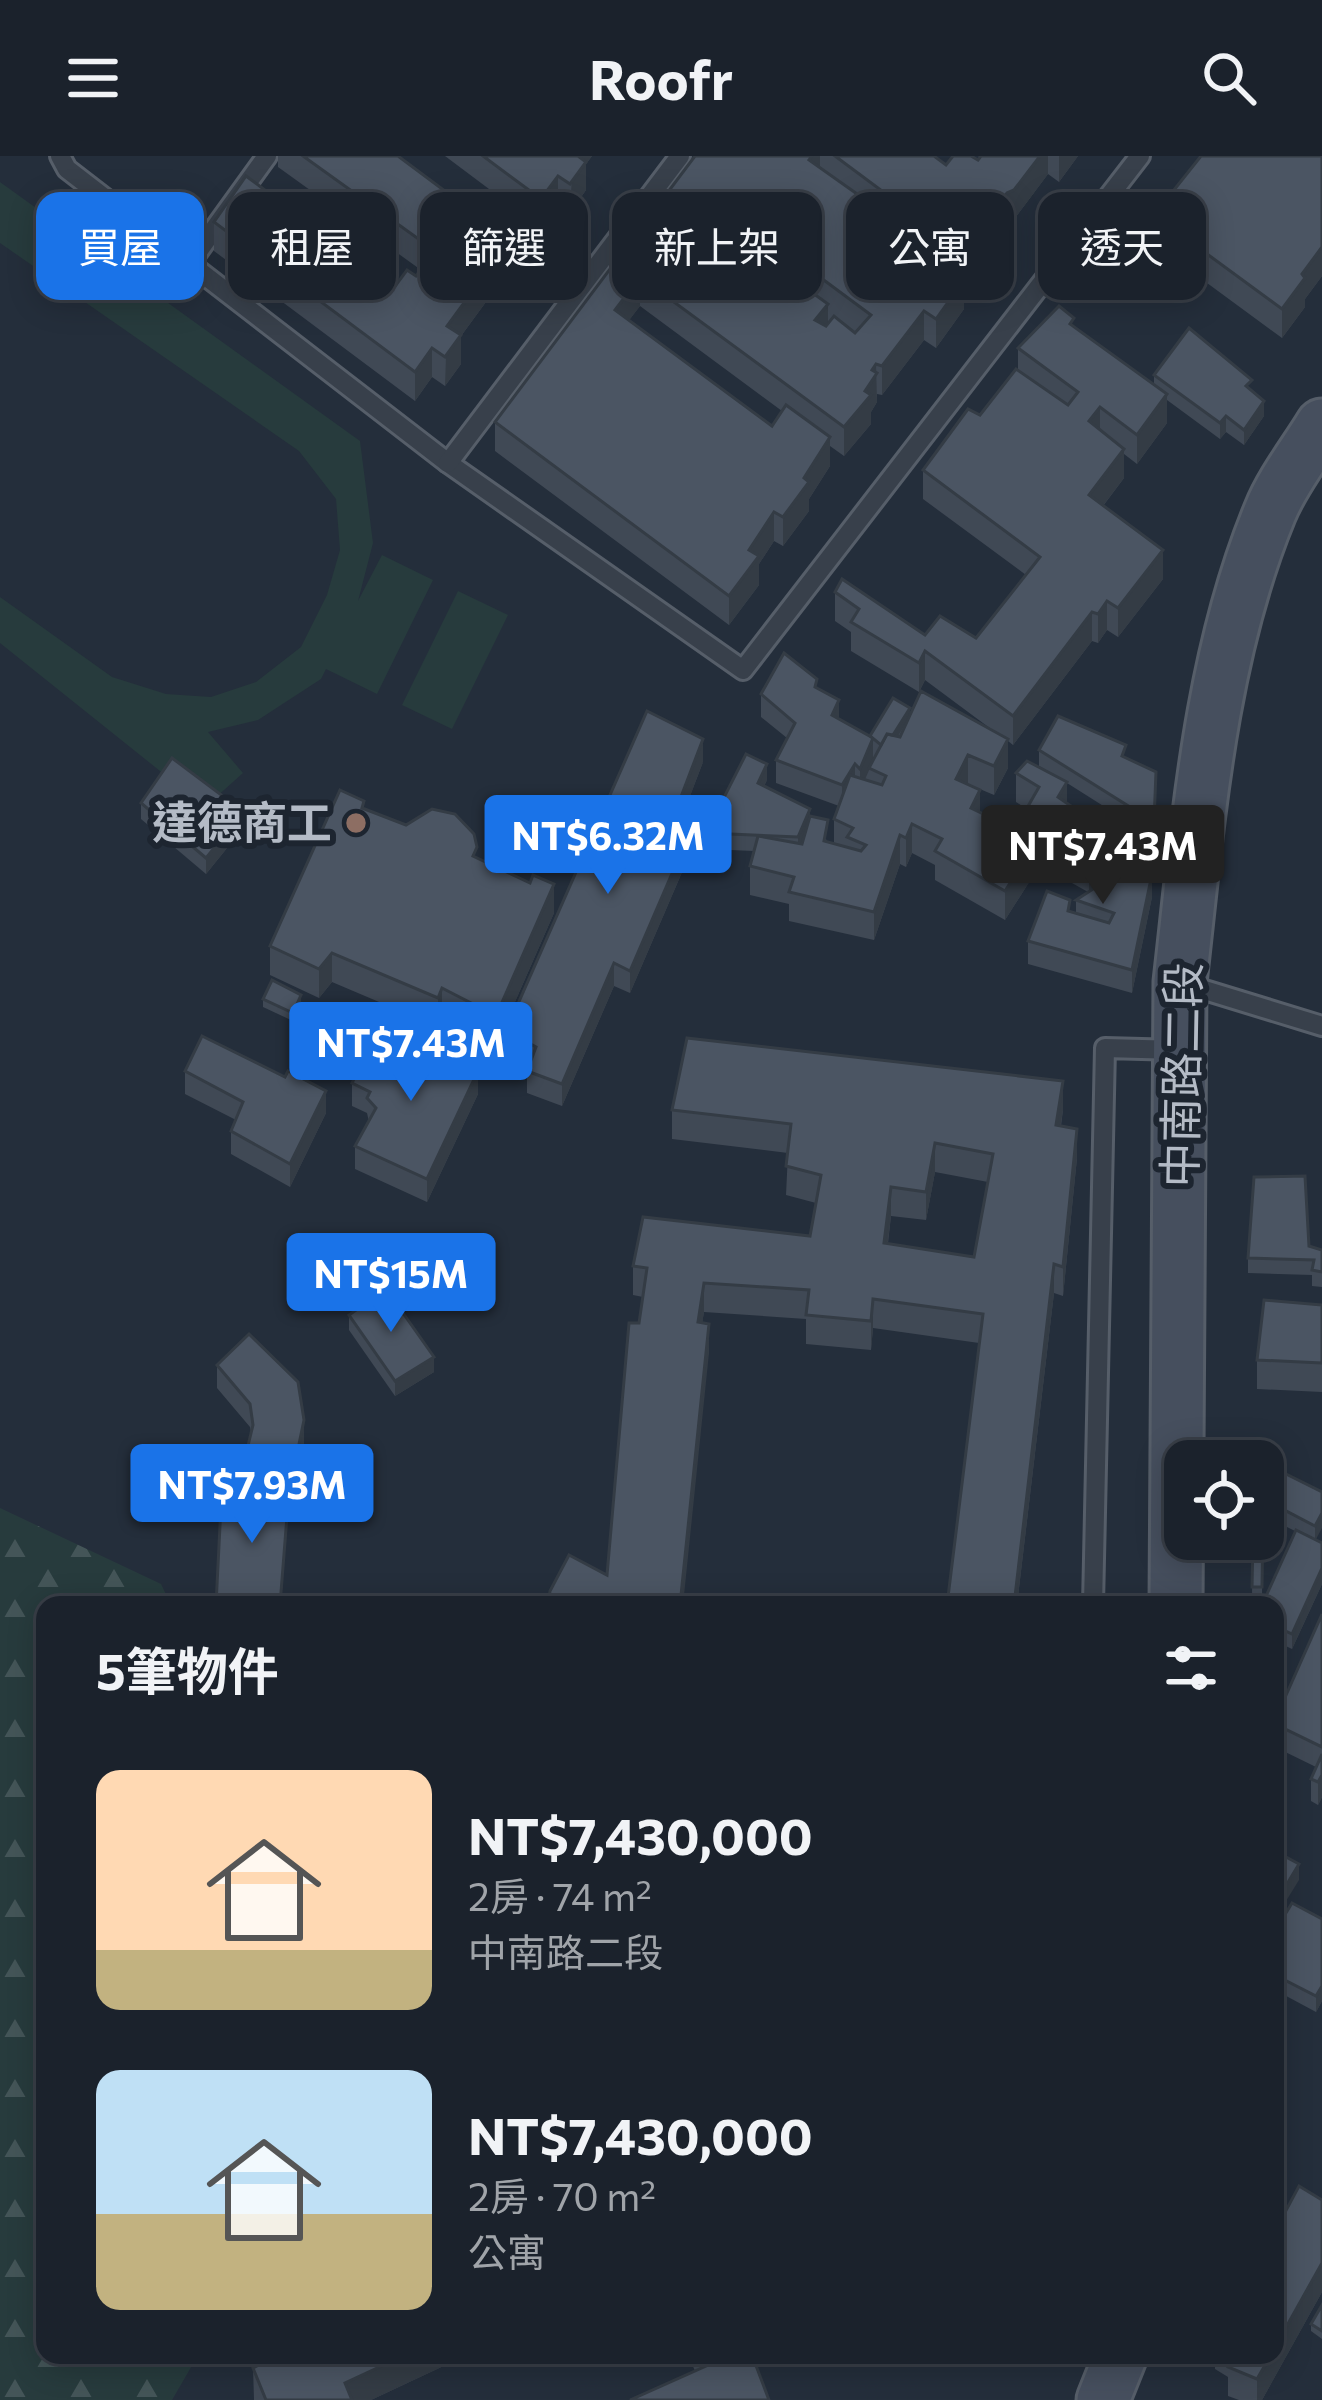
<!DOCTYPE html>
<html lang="zh-TW">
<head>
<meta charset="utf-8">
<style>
	:root { --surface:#1b222c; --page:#242a34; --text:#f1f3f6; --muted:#a0a4a9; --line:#393f48; --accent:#1a73e8 }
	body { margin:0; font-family:Commissioner,"Noto Sans TC",sans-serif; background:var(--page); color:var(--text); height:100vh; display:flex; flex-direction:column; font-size:45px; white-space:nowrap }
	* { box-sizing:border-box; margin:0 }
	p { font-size:39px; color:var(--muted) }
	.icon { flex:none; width:66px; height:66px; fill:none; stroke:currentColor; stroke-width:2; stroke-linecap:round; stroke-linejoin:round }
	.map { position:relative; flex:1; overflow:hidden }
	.details { position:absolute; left:36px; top:1440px; width:1248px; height:768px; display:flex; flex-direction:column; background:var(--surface); border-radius:24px; box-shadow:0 6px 30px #0003,0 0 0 3px var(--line) }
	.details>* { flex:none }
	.top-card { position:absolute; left:36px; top:36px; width:1251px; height:108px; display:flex; gap:24px }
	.controls { position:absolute; left:1164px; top:1284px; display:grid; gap:24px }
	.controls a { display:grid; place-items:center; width:120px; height:120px; border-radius:24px; background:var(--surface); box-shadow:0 6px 30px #0003,0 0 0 3px var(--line); font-size:60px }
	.price { position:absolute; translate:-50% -102px; padding:0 27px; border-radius:12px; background:var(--accent); color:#fff; font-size:39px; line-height:78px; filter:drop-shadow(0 3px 6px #0008) }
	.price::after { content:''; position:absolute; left:50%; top:72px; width:36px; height:27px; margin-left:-18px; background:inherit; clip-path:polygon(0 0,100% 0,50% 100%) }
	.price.selected { background:#222; color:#fff }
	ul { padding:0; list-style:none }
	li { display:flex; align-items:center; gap:36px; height:300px; padding:0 60px }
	li span { display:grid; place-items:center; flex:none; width:336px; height:240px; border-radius:24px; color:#555 }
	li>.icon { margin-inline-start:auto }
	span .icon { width:144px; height:144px; fill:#fffc; stroke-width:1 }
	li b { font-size:51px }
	h2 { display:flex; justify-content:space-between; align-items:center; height:144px; padding:0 60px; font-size:51px }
	.tag { padding:0 42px; border-radius:24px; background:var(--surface); box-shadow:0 6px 30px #0003,0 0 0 3px var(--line); font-size:42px; line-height:108px }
	.tag.selected { background:var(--accent); color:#fff }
	header { display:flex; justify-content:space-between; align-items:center; height:156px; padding:0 60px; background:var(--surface); font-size:54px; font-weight:700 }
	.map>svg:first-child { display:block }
	.green { fill:#273b3d }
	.forest { fill:url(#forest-firs) }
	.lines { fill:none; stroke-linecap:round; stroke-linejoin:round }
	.service-casing { stroke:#565e69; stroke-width:24 }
	.secondary-casing { stroke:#565e69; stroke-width:57 }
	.service { stroke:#38404b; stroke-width:18 }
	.secondary { stroke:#464f5e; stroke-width:51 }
	.wall { fill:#404955; fill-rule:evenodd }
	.shaded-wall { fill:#343c45 }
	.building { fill:#4b5563; stroke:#343c45; stroke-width:3; fill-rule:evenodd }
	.education-dot { fill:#8d6e63; stroke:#1d2530; stroke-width:4.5 }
	.labels { text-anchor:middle; stroke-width:12; stroke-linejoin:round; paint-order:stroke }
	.poi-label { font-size:45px; font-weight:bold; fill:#b4bbc6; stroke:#1d2530; text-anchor:end }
	.street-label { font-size:45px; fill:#b4bbc6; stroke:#1d2530 }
</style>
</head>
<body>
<header><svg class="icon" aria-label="menu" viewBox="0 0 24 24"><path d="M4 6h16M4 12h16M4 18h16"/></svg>Roofr<svg class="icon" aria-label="search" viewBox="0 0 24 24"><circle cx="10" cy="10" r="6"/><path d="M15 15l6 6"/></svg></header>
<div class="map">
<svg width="1322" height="2244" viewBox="0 0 1322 2244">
	<defs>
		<pattern id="forest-firs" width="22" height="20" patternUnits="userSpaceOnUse" patternTransform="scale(3)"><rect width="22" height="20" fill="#273b3d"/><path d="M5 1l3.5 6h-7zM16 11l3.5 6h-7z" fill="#445558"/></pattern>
	</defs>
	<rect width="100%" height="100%" fill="#242e3b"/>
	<!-- green -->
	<g class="green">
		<path d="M0,26l360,259 13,102 -15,58 24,-46 51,25 -56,114 -51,-25 -5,10 -63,41 -50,12 35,41 -38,34 -205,-164v-46l112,80 54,17 45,3 45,-15 45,-35 26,-52 13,-45 -4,-51 -37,-48 -299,-208z"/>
		<path d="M458,435l50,24 -56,114 -50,-24z"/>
	</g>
	<!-- forest -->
	<path class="forest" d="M0,1352l161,76 10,21h-126v750h153l-26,45h-172z"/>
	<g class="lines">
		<defs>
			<g id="service">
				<path d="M60,0l7,13 381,294 295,207 397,-514"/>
				<path d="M189,108l78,-108"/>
				<path d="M448,307l232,-307"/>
				<path d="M1185,828l137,42"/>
				<path d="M1093,1449l12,-557 74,2"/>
			</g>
			<g id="secondary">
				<path d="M1176,1449l4,-623c18,-157 29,-322 90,-470 12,-30 35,-59 52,-87"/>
				<path d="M1103,2244l18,-45"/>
			</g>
		</defs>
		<!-- service casing -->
		<use href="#service" class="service-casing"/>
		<!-- secondary casing -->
		<use href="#secondary" class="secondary-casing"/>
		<!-- service -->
		<use href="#service" class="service"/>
		<!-- secondary -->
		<use href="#secondary" class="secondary"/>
	</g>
	<!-- wall -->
	<g class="wall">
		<path d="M278,0h120l71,53 56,23 8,35 -26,31 -13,-7 -33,45v28l-16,22 -13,-9 -17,24 -201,-150v-29l119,19 63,44 20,-9 5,-6 -143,-103z"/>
		<path d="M445,0h147l-6,8v26l-16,23 -12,-8 -17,23z"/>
		<path d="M695,0h239l12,9 32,-5 2,-3 -2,-1h100l-19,26 -11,-8 -33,44v25l-17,23 -13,-6 -17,24 -4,-3v28l-28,39 -12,-8 -42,55 -5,-1v8l-6,10v12l-27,32 -14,-10v20l-21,33v12l-26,35 -9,-5 -15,23v21l-30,40 -234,-174v-29zM640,150l142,105 -10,15 -143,-106z"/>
		<path d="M1322,0v120l-17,23v8l-23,31 -128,-94v-29z"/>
		<path d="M1074,171l80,58v-10l98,16 12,25 -20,29 -18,-13 -6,7 -53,-39v23l-30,41 -13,-10v24l-21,28 60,73 -45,58 -11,-7 -9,13 -6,-2 -79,104 -5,-4v27l-14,27 -26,-11 12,28 35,17 12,-20 -11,-7v-29h35l-12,-7v-16l87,8 30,14 -2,66 -87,-55v20l40,46 42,12 -2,14 5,22 -20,96 -104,-29v-23l42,-30 6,2v-13l12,-8 -48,-27 -35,55 -70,-40v-15l-23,-12 -6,14 -6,-3 -26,76 -85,-19v-17l-39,-9v-29l4,-15 -24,-1 -20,-10v-15l57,-45 -3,6 46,32 18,24 6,2v-25l5,-13 -63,-23v-23l11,-22 -26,-21v-23l56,-7 22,33 31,16 40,-22 85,18 -70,-52 -6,12 -68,-41v-19l-16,-11v-29l90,43 51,3 50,-63 -103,-76v-29l57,-55 38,-45v-22z"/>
		<path d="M703,606l-28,73 11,28 -56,130 -16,-7 -52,120 -35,-13v-22l2,-5 -23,-13v-22z"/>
		<path d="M141,647l103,24 -38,47 -65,-55z"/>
		<path d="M364,653l113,49 77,55 -69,157 -21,-9 1,-32 -23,-12 -4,10 -106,-45 -13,16 -49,-23v-29z"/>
		<path d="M263,843l38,4 -8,18 -30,-14z"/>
		<path d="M185,915l141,42 -36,74 -59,-33v-23l5,-11 -51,-26z"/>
		<path d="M352,927l126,11 -51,108 -72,-33v-23l14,-24 -2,-9 -15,-7z"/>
		<path d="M672,954h391l-2,16 16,32 -14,138 -9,-3 -37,312h-70l32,-262 -106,-15 -2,22 -65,-6v-25l-102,-7 -2,11 7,30 -102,222 36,-278 -10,-2v-29l177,-30 6,-33 -30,-8 2,-42 -116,-14zM935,1016l53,10 -14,75 -86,-14 3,-27 35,4z"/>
		<path d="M1309,1090l13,4v37l-10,-1v-11l-64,-2v-15z"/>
		<path d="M1322,1149v87l-65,-3v-29z"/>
		<path d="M349,1159l85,57 -39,24 -46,-66z"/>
		<path d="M217,1209l87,77 -6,30 -9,21 -8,112h-65l38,-117 -10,-3v-23l7,-29 -1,-6 -33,-39z"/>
		<path d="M1322,1336l-6,48 6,3v41l-30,65 -17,-8v-36l20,-74 -28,-14v-16z"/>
		<path d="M1263,1378l-1,61h-10l1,-56z"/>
		<path d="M1322,1458v183l-4,8 -7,-4v-22l5,-12 -41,-20v-27z"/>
		<path d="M1322,1763v82l-6,11 -41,-22v-59z"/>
		<path d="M1322,2044v92l-60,108h-23l-11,-4v-19l-13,-8v-14h60z"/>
		<path d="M1322,2149v34l-11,-8v-7z"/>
		<path d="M277,2199h190l-96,45h-117l-1,-32z"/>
		<path d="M688,2199h42l2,4 20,-4 -57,16z"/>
	</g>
	<!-- shaded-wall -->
	<g class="shaded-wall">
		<path d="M573,0h19l-6,8v26l-16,23z"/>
		<path d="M812,0h8v17l-11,-13z"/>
		<path d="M1040,0h8v18l-33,44v25l-17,23 2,-62 7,-11z"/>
		<path d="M1059,0h19l-19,26z"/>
		<path d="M558,20v29l-17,23v-29z"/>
		<path d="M705,36v29l-11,-13z"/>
		<path d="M525,67v24l8,-9v29l-26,31v-29z"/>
		<path d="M985,75v29l-17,24v-29z"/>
		<path d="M1322,91v29l-17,23v8l-23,31v-29l20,-35z"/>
		<path d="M386,96v29l-13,-11z"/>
		<path d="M494,106v29l-33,45v28l-16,22 2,-60z"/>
		<path d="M956,112v24l8,-12v29l-28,39v-29l17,-47z"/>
		<path d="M640,121v29l-25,33v-29z"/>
		<path d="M828,148v29l-13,-13z"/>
		<path d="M924,155v29l-42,55v-29z"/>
		<path d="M432,192v29l-17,24v-29z"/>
		<path d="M876,208l1,38 -6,10v12l-27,32v-29l21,-36z"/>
		<path d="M1167,238v29l-30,41v-29z"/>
		<path d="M1264,245v15l-20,29v-15z"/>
		<path d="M1100,251v29l-11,-15z"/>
		<path d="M1226,260v16l-6,7v-16z"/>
		<path d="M830,281v29l-21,33v12l-26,35v-29l21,-39z"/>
		<path d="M1124,293v29l-35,46v-29z"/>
		<path d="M774,356v29l-15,23v21l-30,40v-29l20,-46z"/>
		<path d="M1163,394v29l-45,58v-29z"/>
		<path d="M1107,445v29l-9,13v-29z"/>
		<path d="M1092,456v29l-79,104v-29z"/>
		<path d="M925,495v29l-6,12v-29z"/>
		<path d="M839,544v22l-7,-7z"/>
		<path d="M910,552v8l-24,40v-8z"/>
		<path d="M873,582v23l-13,30v-22z"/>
		<path d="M703,583v23l-35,92v-23z"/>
		<path d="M1008,583v29l-14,27v-29z"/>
		<path d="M968,599v29l-12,-5z"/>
		<path d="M767,608v16l-9,18v-15z"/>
		<path d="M855,608v23l-13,21v-23z"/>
		<path d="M1067,626v28l-9,-13z"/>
		<path d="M980,634v29l-9,-11z"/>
		<path d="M810,653v16l-12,28v-16z"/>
		<path d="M244,656v15l-38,47v-16z"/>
		<path d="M912,668v29l-6,14v-29z"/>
		<path d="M1107,675v29l-10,6v14l-8,13v-29z"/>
		<path d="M900,679v29l-26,76v-28z"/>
		<path d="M1040,680v29l-35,55v-29z"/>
		<path d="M1149,683v22l-5,37v-23z"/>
		<path d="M686,685v22l-56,130v-22z"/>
		<path d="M1152,718v23l-20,96v-23z"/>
		<path d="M554,728v29l-69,157v-29z"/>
		<path d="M332,797v29l-13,16v-29z"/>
		<path d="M614,807v23l-52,120v-22z"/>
		<path d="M442,832v29l-4,10v-29z"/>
		<path d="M301,839v8l-8,18v-8z"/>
		<path d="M478,915v23l-51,108v-23z"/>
		<path d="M1063,925v29l-7,44v-29z"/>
		<path d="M326,935v22l-36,74v-23z"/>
		<path d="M1077,973v29l-14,138v-29z"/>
		<path d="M935,987v29l-9,48v-28z"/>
		<path d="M891,1031v29l-7,56v-29z"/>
		<path d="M1054,1108v29l-37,312h-3z"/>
		<path d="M704,1127v29l-6,39v-29z"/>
		<path d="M873,1143v29l-2,22v-29z"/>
		<path d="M709,1168v29l-26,252h-3z"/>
		<path d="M434,1201v15l-39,24v-15z"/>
		<path d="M304,1264v22l-6,30 -9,21 -8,112h-1l6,-129z"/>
		<path d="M1322,1357v15l-7,13v-15z"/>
		<path d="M1322,1412v16l-30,65v-15z"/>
		<path d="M1322,1619v22l-4,8v-23z"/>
		<path d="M1299,1708v16l-21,34v-15z"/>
		<path d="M1322,1830v15l-6,11v-16z"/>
		<path d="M1322,2107v29l-60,108h-5v-21l14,-24h4v-8z"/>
		<path d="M405,2199h62l-96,45h-26v-17z"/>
	</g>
	<!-- building -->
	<g class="building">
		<path d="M303,0h95l71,53 15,-16 41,30 -4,7 12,8 -26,31 -13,-7 -47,64 14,9 -16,22 -13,-9 -17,24 -201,-150 32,-46 87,65 10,-18 43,29 -13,18 23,15 11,-15 9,6 18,-26z"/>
		<path d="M483,0h95l8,6 -16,22 -12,-8 -17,23z"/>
		<path d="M695,0h117l-3,4 89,63 -6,9 13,7 4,-4 47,33 -3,4 11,8 -28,39 -12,-8 -42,55 -6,-2 -4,6 5,3 -12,18 6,4 -27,32 -204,-150 -25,33 157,116 14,-21 44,32 -26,41 5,4 -26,35 -9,-5 -25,38 10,6 -30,40 -234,-174zM705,36l166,123 -16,18 -21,-17 -8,10 -11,-6 13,-16 -134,-96z"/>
		<path d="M835,0h99l12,9 7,-9h18l7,4 3,-4h59l-26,34 -7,3 -7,11 15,10 -17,23 -13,-6 -17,24z"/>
		<path d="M1201,0h121v91l-20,27 3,4 -23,31 -128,-94z"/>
		<path d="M1059,150l15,12 -4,6 97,70 -30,41 -37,-28 -11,14 35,28 -35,46 74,55 -45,58 -11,-7 -9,13 -6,-2 -79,104 -88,-65 -6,12 -68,-41 8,-13 -24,-17 7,-13 83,56 15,-19 36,22 64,-81 -117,-87 45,-61 12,6 36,-46 52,36 10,-13 -60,-44z"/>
		<path d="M1189,172l63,52 -6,6 18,15 -20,29 -18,-14 -6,7 -66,-48z"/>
		<path d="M784,497l33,26 -2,8 24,13 -7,15 41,23 -13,31 -5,-5 -13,21 -66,-25 19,-37 -34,-29z"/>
		<path d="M921,535l87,48 -14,27 -26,-11 -12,24 24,11 -9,18 44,21 24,-42 -23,-14 11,-12 40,21 -9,15 49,34 -18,33 -49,-28 -35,55 -70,-40 7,-12 -30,-15 -6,14 -6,-3 -26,77 -85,-20 5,-15 -44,-11 8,-30 44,8 8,-28 18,4 -4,21 37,10 5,-6 -19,-8 6,-9 -19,-9 16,-44 32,10 4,-9 -17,-8 18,-34 13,3z"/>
		<path d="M893,542l17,10 -17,27 -6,-1 -6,11 -11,-9z"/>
		<path d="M647,555l56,28 -35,92 18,10 -56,130 -16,-8 -52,121 -35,-13 9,-24 -30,-16z"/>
		<path d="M1058,560l68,29 -4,11 34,16 -2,50 -115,-72z"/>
		<path d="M746,598l21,10 -9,19 52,26 -12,28 -68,-3 -20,-9z"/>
		<path d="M172,602l72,54 -38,46 -65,-55z"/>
		<path d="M340,634l24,11 -2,7 44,17 26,-16 23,5 19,20 3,13 -4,9 57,27 3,-8 21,9 -69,157 -21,-9 9,-28 -31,-16 -4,10 -106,-45 -13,16 -49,-23z"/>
		<path d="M1123,665l26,18 -5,36 8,-1 -20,96 -104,-29 19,-50 23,9 -2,11 41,12 5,-10 -38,-13 34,-22 -13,-12z"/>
		<path d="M272,824l29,15 -8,18 -30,-14z"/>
		<path d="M202,880l83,41 3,-6 38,20 -36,73 -59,-33 12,-29 -58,-31z"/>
		<path d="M687,882l376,43 -7,44 21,4 -14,138 -9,-3 -40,341h-67l36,-291 -110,-15 -2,22 -65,-6 3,-25 -105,-7 -6,39 11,2 -29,281h-132l2,-14 19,-36 38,20 22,-252h10l8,-55 -14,-2 10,-49 167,19 11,-61 -35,-9 5,-42 -119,-14zM935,987l58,11 -19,103 -90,-14 7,-56 35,5z"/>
		<path d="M372,884l17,9 5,-8 42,16 4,-5 38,19 -51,108 -72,-33 21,-38 -9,-10 3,-6 -18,-9z"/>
		<path d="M1305,1020l4,70 13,4v22l-10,-2 2,-10 -66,-2 6,-81z"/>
		<path d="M386,1133l48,68 -39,24 -46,-66z"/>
		<path d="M1264,1144l58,5v58l-65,-3z"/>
		<path d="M249,1178l49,48 6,38 -6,29 -12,27 -42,-14 9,-37 -3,-21 -33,-39z"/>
		<path d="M1282,1316l40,20v21l-7,13 -48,-25z"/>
		<path d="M222,1329l67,6 -9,114h-64z"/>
		<path d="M1263,1371l-1,60h-10l1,-48h10z"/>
		<path d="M1296,1374l26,13v25l-30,66 -17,-8v-21h-13z"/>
		<path d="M1322,1458v133l-47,-23v-4z"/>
		<path d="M1322,1598v21l-4,7 -7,-3z"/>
		<path d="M1275,1695l24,13 -21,35 -3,-2z"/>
		<path d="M1292,1747l30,16v67l-6,10 -41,-21v-44z"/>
		<path d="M1299,2030l23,14v63l-47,84v-116z"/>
		<path d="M1322,2149v26l-11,-7z"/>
		<path d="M277,2199h128l-60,28 7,17h-86l-13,-32z"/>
		<path d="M701,2199h29l2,4 6,-4h14l17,45h-139l76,-34z"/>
		<path d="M1233,2199h38l-14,24 -29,-12z"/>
	</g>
	<!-- markers -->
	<circle class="education-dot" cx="356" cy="667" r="12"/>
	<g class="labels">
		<!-- poi labels -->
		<g class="poi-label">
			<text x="332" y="683">達德商工</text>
		</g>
		<!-- street labels -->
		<g class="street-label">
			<text transform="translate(1182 919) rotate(-89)" y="16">中南路二段</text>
		</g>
	</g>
</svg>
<div class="controls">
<a><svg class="icon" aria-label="locate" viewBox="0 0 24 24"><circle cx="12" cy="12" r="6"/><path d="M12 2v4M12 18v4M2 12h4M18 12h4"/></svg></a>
</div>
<b class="price" style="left:608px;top:741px">NT$6.32M</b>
<b class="price selected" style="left:1103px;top:751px">NT$7.43M</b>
<b class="price" style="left:411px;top:948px">NT$7.43M</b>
<b class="price" style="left:391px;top:1179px">NT$15M</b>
<b class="price" style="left:252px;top:1390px">NT$7.93M</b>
<div class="top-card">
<a class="tag selected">買屋</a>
<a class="tag">租屋</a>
<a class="tag">篩選</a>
<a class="tag">新上架</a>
<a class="tag">公寓</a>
<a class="tag">透天</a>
</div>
<section class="details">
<h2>5筆物件<svg class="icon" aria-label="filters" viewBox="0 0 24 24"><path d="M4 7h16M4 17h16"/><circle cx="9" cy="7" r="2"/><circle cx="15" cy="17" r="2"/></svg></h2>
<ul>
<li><span style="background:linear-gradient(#ffd9b3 75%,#c2b280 0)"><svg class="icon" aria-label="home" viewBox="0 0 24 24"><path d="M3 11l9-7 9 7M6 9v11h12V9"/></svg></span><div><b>NT$7,430,000</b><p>2房 · 74 m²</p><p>中南路二段</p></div></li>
<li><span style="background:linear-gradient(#bfe0f5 60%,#c2b280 0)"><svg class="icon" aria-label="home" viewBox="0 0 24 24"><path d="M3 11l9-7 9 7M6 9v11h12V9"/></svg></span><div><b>NT$7,430,000</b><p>2房 · 70 m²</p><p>公寓</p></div></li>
</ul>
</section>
</div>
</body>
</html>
